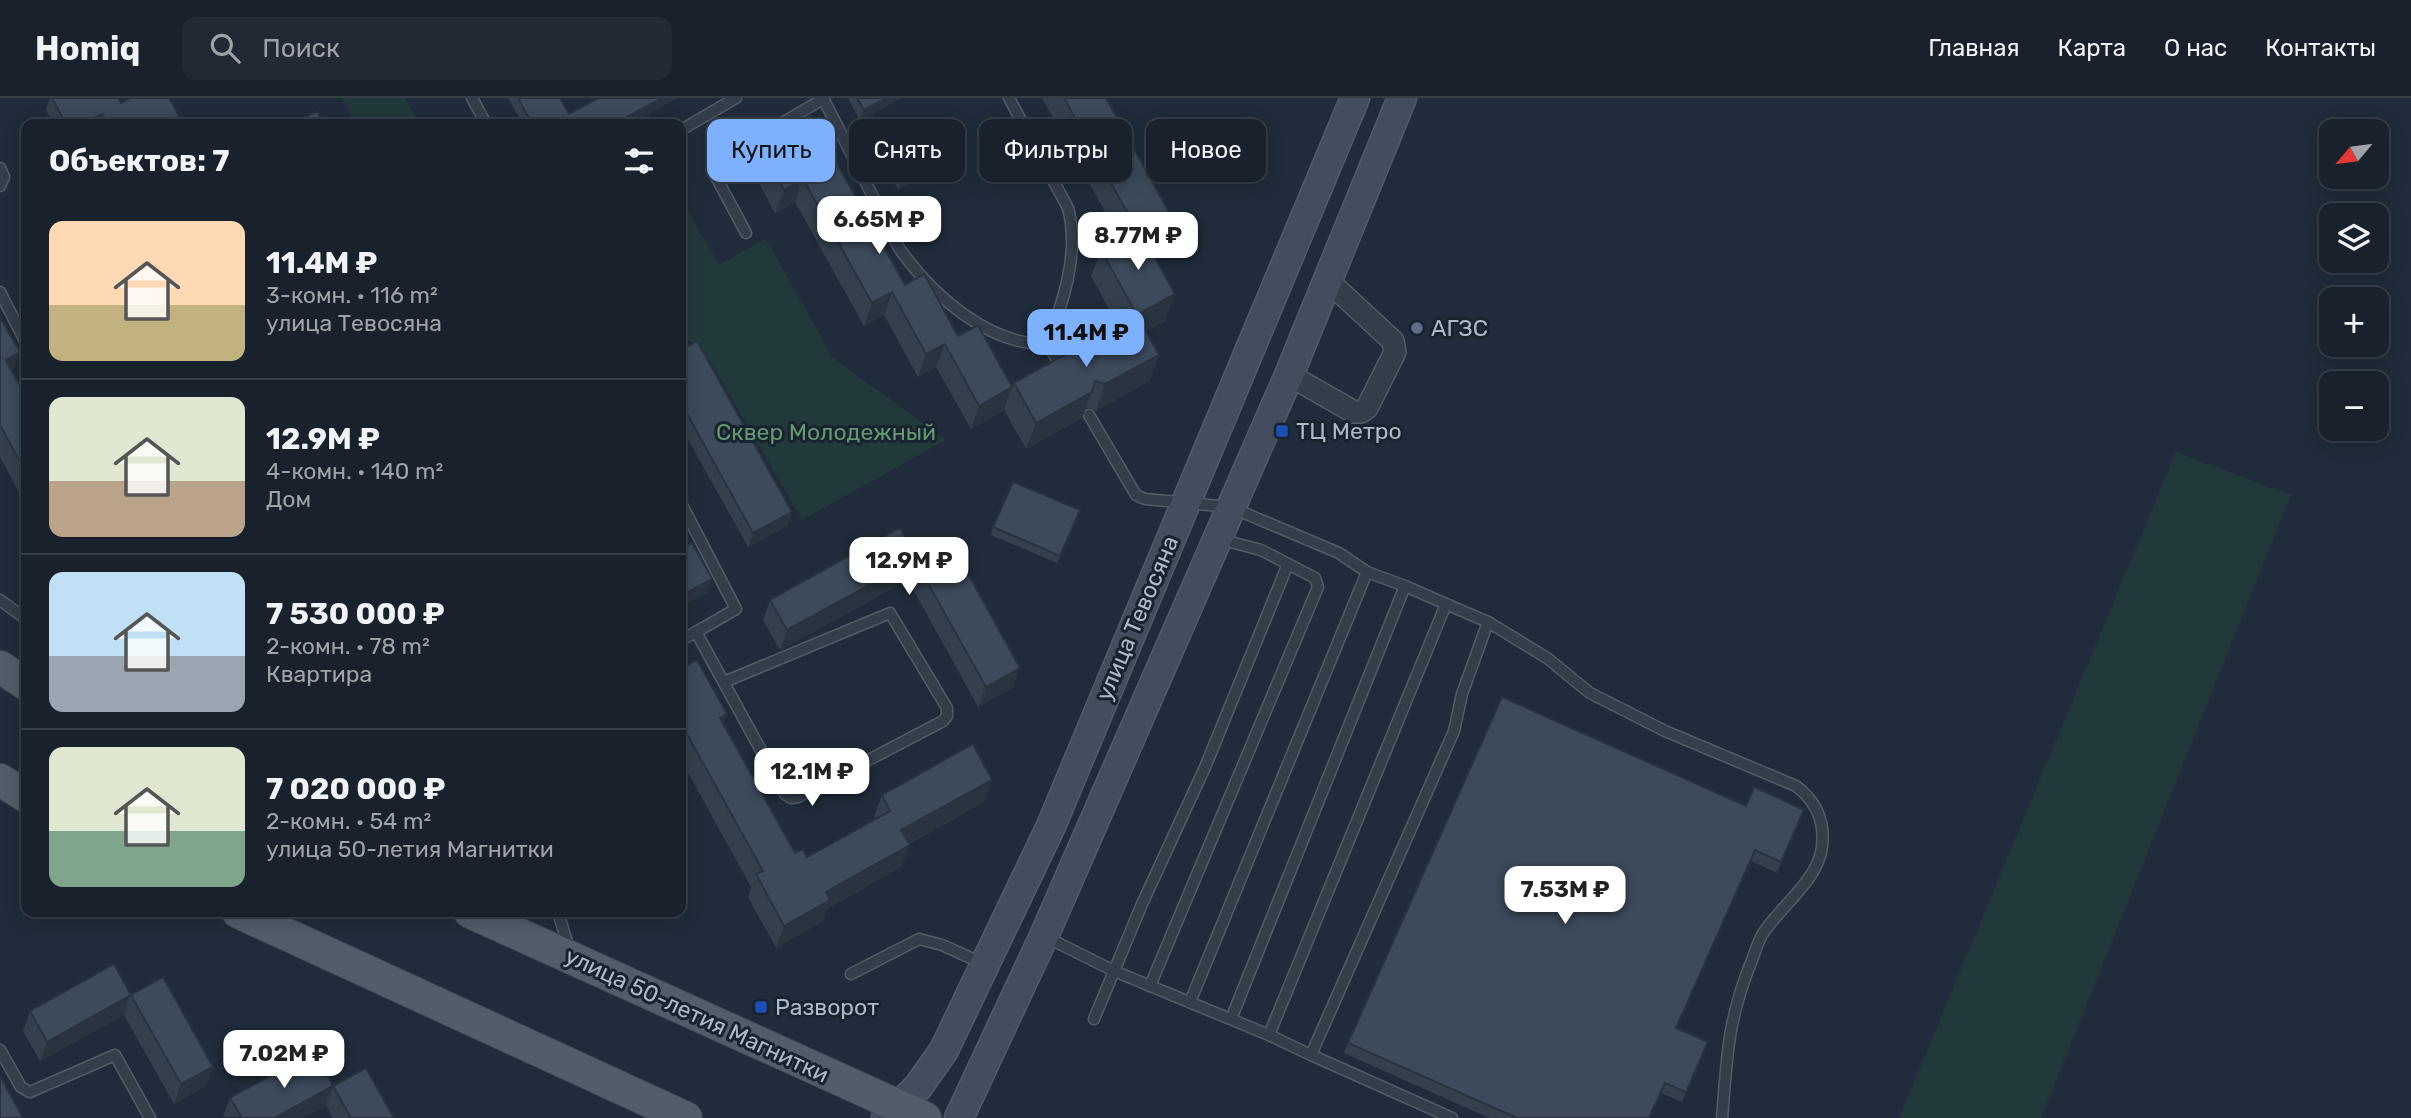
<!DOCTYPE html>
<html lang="ru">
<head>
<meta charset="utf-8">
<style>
	:root { --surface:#18212c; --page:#212934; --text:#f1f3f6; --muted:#9fa3a9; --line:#363e48; --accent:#7db0fd }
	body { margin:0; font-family:Rubik,sans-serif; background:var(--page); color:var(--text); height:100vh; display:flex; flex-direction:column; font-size:26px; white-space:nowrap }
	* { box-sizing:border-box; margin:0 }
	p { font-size:23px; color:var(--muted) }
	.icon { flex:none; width:38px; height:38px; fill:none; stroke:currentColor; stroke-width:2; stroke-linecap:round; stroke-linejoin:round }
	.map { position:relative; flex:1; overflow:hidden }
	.sheet { position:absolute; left:21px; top:21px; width:665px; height:798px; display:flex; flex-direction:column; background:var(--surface); border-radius:14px; box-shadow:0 4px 18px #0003,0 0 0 2px var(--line) }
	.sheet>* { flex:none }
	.banner { position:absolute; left:707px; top:21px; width:665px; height:63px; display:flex; gap:14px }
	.needle { width:46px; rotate:241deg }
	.fabs { position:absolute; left:2319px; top:21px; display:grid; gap:14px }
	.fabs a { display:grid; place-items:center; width:70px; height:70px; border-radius:14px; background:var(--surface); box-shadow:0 4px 18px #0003,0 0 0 2px var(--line); font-size:35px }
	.price { position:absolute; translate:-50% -60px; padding:0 16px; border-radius:14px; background:#fff; color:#222; font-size:23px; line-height:46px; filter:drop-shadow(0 2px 4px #0008) }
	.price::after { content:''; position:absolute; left:50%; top:42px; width:21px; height:16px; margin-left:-10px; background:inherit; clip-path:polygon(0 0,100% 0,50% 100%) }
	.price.active { background:var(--accent); color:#111 }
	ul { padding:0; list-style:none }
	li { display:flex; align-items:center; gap:21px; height:175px; padding:0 28px }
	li+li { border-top:2px solid var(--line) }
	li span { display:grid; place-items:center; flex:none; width:196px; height:140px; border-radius:14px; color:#555 }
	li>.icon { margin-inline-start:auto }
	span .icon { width:84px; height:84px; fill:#fffc; stroke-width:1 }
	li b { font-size:30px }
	h2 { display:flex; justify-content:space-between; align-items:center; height:84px; padding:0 28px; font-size:30px }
	.chip { padding:0 24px; border-radius:14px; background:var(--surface); box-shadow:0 4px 18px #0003,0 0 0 2px var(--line); font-size:24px; line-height:63px }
	.chip.active { background:var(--accent); color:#111 }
	header { display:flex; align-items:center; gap:42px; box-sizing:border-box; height:98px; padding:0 35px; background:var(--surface); border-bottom:2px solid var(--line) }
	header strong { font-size:33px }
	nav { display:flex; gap:38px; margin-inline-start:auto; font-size:24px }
	.search { width:490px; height:63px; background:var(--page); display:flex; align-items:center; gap:18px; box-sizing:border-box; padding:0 24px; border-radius:14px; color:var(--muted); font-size:26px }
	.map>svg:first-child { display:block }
	.green { fill:#22393c }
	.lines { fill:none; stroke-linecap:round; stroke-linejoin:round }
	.lane-casing { stroke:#525b68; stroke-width:13 }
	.street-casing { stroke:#525b68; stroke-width:24 }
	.secondary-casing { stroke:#525b68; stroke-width:31 }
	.primary-casing { stroke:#3d4754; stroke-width:34 }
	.lane { stroke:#343e4b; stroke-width:10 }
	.street { stroke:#343e4b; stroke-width:21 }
	.secondary { stroke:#424d5e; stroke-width:28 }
	.primary { stroke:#525d6b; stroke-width:32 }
	.wall { fill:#34404e }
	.shaded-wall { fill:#2a3440 }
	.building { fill:#3c4a5b; stroke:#2a3440; stroke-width:2 }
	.service-dot { fill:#5c6f8a; stroke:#19232f; stroke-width:2.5 }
	.transit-dot { fill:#1a4fb4; stroke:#19232f; stroke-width:2.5 }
	.labels { text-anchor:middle; stroke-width:6; stroke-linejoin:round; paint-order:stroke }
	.poi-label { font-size:23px; fill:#afb8c7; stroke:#19232f; text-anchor:start }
	.park-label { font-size:23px; fill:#649970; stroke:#19232f }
	.street-label { font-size:23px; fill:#afb8c7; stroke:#19232f }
</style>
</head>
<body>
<header>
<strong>Homiq</strong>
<div class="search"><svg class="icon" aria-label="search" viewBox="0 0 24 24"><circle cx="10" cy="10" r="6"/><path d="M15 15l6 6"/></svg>Поиск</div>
<nav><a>Главная</a><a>Карта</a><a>О нас</a><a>Контакты</a></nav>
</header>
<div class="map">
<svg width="2411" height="1020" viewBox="0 0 2411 1020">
	<rect width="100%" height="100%" fill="#202c3b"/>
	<!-- green -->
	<g class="green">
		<path d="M342,0h63l14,26h-62z"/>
		<path d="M681,101l38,66 47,-26 67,119 113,82 -144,80 -100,-173 -21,-10z"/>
		<path d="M2176,354l115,43 -250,623h-142z"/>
	</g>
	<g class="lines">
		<defs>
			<g id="lane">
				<path d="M472,0l14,26"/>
				<path d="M823,0l76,150c33,47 90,98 149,96"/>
				<path d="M1009,0l59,110c12,45 -5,93 -20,136l15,26"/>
				<path d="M681,32l55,-32"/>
				<path d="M0,70l4,9 -4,9"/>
				<path d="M746,135l-31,-58 1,-13 107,-63"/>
				<path d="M0,194l26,51"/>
				<path d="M1089,317l47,80 9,4 85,8 109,46 28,19"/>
				<path d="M681,405l55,106 -40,23"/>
				<path d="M0,502l26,19"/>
				<path d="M1488,524l59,36 43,35 75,38 131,55c20,15 29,36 26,61 -4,34 -43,60 -60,88 -6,11 -9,24 -14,35 -21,56 -21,90 -26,148"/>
				<path d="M681,542l15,-8 89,162 6,4 7,-1 145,-76 4,-5v-8l-57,-95 -166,69"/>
				<path d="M558,814l12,40"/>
				<path d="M1044,838l70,35 155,64 177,-431 -41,-18 -174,433"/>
				<path d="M851,876l68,-35 23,6 42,19"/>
				<path d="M1150,888l168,-399 -3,-9 -54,-28 -42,-11"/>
				<path d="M1190,904l177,-430 38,14"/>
				<path d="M1094,921l48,-115 64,-139 82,-201"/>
				<path d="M1269,937l42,20 143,-324 8,-37 26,-72 -42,-18"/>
				<path d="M0,952l21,37 9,5 85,-37 35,63"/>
				<path d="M1311,957l141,63"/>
			</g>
			<path id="street" d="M1289,277l65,37h7l6,-4 28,-56 -2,-11 -66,-61"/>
			<g id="secondary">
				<path d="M886,1020l32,-31 26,-37 107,-224 304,-728"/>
				<path d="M959,1020l85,-182 245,-561 113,-277"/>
			</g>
			<g id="primary">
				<path d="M0,569l26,17"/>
				<path d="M0,682l26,16"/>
				<path d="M238,814l448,206"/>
				<path d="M470,814l455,206"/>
			</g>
		</defs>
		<!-- lane casing -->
		<use href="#lane" class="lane-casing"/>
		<!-- street casing -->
		<use href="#street" class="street-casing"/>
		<!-- secondary casing -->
		<use href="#secondary" class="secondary-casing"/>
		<!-- primary casing -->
		<use href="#primary" class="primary-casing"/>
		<!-- lane -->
		<use href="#lane" class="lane"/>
		<!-- street -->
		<use href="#street" class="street"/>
		<!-- secondary -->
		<use href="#secondary" class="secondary"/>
		<!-- primary -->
		<use href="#primary" class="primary"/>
	</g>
	<!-- wall -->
	<g class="wall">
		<path d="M50,0h68l3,5 55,21h-123l-7,-14z"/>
		<path d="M508,0h52l9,16 29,-16h79l-47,26h-107z"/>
		<path d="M848,0h53l-41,23z"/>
		<path d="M1042,0h64l55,140 -13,7 27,49 -10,27 -19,10 13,24 -10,26 -53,30 -10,-3 -4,10 -56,31 -22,-39 -33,19 -35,-62 -18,10 -34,-62 -20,11 -69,-124 -20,11 -25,-46 8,-23 52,-29 95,170 107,102 2,-4 66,-28 38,-29 -27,-50 10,-26 19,-11z"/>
		<path d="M884,54l35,27 -21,11 -16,-31z"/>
		<path d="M0,219l12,55 14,25v108l-26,-48z"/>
		<path d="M681,252l111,162 -5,14 -39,21 -67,-120z"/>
		<path d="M1080,412l-23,53 -66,-28 2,-8z"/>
		<path d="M917,461l96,129 -35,19 -70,-127 -128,70 -17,-30 7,-20z"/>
		<path d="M681,571l46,45 -4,9 72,130 12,4 68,-38 -1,-2 8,-22 102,7 -75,42 -8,23 -74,42 -5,13 -46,26 -28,-51 3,-10 -70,-127z"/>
		<path d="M1746,708l54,14 -23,53 -26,-12 -75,167 32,14 -26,60 -21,-9 -11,25h-161l-145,-65 4,-10z"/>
		<path d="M131,897l82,72 -7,19 -32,18 -50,-89 -84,46 -17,-30 7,-20z"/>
		<path d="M333,988l61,32h-61l-7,-13 -23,13 -80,-1 7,-19z"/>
	</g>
	<!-- shaded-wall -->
	<g class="shaded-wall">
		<path d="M662,0h15l-47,26h-16z"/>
		<path d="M886,0h15l-41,23 4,-11z"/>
		<path d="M102,16l-4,10h-15z"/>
		<path d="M179,18l-3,8h-12z"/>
		<path d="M922,74l-3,7 -21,11 3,-7z"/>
		<path d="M803,81l-8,23 -20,11 9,-23z"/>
		<path d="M1170,116l-9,24 -32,17 9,-24z"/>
		<path d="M892,194l-8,23 -20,11 8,-23z"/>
		<path d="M1175,196l-10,27 -38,21 10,-27z"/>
		<path d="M945,246l-9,23 -18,10 8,-23z"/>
		<path d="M20,254l-7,20 -7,-12z"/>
		<path d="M1159,257l-10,26 -53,30 9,-27z"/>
		<path d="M1012,289l-8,23 -33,19 8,-23z"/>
		<path d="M1092,294l-10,26 -56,31 10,-26z"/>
		<path d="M792,414l-5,14 -39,21 5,-14z"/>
		<path d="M915,462l-7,20 -128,70 7,-20z"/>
		<path d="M712,481l-5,14 -26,14v-11z"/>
		<path d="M1020,570l-7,20 -35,19 8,-20z"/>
		<path d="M727,616l-8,22 1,-18z"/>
		<path d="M688,638l-7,19v-15z"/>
		<path d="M992,682l-8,22 -91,50 8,-22z"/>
		<path d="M1804,712l-4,10 -23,53 4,-11z"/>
		<path d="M910,747l-9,22 -74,42 -5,13 -46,26 8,-22 42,-34z"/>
		<path d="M1755,752l-4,11 -79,177 4,-10z"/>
		<path d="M131,897l-7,20 -84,46 7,-19z"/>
		<path d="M1708,944l-4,11 -22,49 4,-10z"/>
		<path d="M213,969l-7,19 -32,18 7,-20z"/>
		<path d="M333,988l-7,19 -23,13h-28z"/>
	</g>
	<!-- building -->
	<g class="building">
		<path d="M52,0h66l3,5 9,-5h39l10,18 -15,8h-56l-6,-10 -19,10h-17z"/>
		<path d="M518,0h42l9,16 29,-16h64l-48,26h-82z"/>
		<path d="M857,0h29l-22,12z"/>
		<path d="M1064,0h42l64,116 -30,16 -1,-1 -2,1z"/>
		<path d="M317,13l7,13h-31z"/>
		<path d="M810,17l95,170 19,-11 34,62 20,-11 34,62 -33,19 -34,-62 -19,10 -34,-62 -20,11 -69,-124 -19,11 -26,-46z"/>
		<path d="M905,43l17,31 -21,11 -17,-31z"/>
		<path d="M1139,131l36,65 -38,21 -36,-65z"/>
		<path d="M1137,217l22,40 -54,29 -10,-3 -3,11 -56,31 -22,-40 56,-31 10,3 4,-10z"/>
		<path d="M0,219l20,35 -14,8 20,37v76l-26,-48z"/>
		<path d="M697,243l95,171 -39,21 -72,-130v-53z"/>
		<path d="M1013,384l67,28 -20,46 -67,-29z"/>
		<path d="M900,430l17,31 33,-18 70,127 -34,19 -71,-127 -128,70 -17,-30z"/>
		<path d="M692,445l20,36 -31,17v-46z"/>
		<path d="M697,562l30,54 -7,4 75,135 8,-4 4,8 83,-46 -8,-16 91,-51 19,36 -91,50 9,15 -84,47 4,8 -46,26 -28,-52 7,-3 -75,-135 -7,4v-71z"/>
		<path d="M1502,599l244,109 8,-19 50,23 -23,52 -26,-12 -79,178 32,14 -22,50 -21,-9 -16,35h-132l-169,-75z"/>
		<path d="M114,866l17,31 -84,47 -17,-31z"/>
		<path d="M163,879l50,90 -32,17 -50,-89z"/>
		<path d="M314,953l19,35 -58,32h-33l-12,-20z"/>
		<path d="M366,970l28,50h-43l-18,-32z"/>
		<path d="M0,978l23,42h-23z"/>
	</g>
	<!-- markers -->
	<circle class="service-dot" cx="1417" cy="230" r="7"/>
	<g class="transit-dot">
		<rect x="1275" y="326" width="14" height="14" rx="3.5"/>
		<rect x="754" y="902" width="14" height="14" rx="3.5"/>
	</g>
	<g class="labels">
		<!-- poi labels -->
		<g class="poi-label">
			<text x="1431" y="238">АГЗС</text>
			<text x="1296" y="341">ТЦ Метро</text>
			<text x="775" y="917">Разворот</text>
		</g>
		<!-- park labels -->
		<g class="park-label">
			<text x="826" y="342">Сквер Молодежный</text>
		</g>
		<!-- street labels -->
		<g class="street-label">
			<text transform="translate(1137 520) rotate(-67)" y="8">улица Тевосяна</text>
			<text transform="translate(697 917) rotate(25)" y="8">улица 50-летия Магнитки</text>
		</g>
	</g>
</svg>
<div class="fabs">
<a><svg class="needle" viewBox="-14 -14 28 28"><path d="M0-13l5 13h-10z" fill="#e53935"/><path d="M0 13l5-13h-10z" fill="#9fa3a9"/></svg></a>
<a><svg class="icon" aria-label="layers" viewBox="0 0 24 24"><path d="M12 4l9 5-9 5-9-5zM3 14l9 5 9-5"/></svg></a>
<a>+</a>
<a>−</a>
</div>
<b class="price" style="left:879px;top:158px">6.65M ₽</b>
<b class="price" style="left:1138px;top:174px">8.77M ₽</b>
<b class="price active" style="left:1086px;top:271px">11.4M ₽</b>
<b class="price" style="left:909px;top:499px">12.9M ₽</b>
<b class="price" style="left:812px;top:710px">12.1M ₽</b>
<b class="price" style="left:1565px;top:828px">7.53M ₽</b>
<b class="price" style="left:284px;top:992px">7.02M ₽</b>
<div class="banner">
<a class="chip active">Купить</a>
<a class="chip">Снять</a>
<a class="chip">Фильтры</a>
<a class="chip">Новое</a>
</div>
<section class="sheet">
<h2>Объектов: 7<svg class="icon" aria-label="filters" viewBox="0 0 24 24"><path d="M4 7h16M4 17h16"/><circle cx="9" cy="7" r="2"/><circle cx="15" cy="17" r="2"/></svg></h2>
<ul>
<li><span style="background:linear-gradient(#ffd9b3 60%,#c2b280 0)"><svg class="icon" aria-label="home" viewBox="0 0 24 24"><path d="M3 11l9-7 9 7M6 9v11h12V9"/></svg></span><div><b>11.4M ₽</b><p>3-комн. · 116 m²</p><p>улица Тевосяна</p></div></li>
<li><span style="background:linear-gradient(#dfe7d0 60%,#b9a48a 0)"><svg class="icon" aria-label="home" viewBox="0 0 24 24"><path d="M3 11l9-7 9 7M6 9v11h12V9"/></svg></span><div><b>12.9M ₽</b><p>4-комн. · 140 m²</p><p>Дом</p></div></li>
<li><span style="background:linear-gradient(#bfe0f5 60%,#9aa5b1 0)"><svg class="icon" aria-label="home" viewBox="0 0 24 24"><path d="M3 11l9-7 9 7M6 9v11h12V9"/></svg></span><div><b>7 530 000 ₽</b><p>2-комн. · 78 m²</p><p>Квартира</p></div></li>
<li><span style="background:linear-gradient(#dfe7d0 60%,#7fa58c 0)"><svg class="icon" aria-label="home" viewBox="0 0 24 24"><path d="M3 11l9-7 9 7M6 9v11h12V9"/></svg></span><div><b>7 020 000 ₽</b><p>2-комн. · 54 m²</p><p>улица 50-летия Магнитки</p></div></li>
</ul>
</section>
</div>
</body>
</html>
